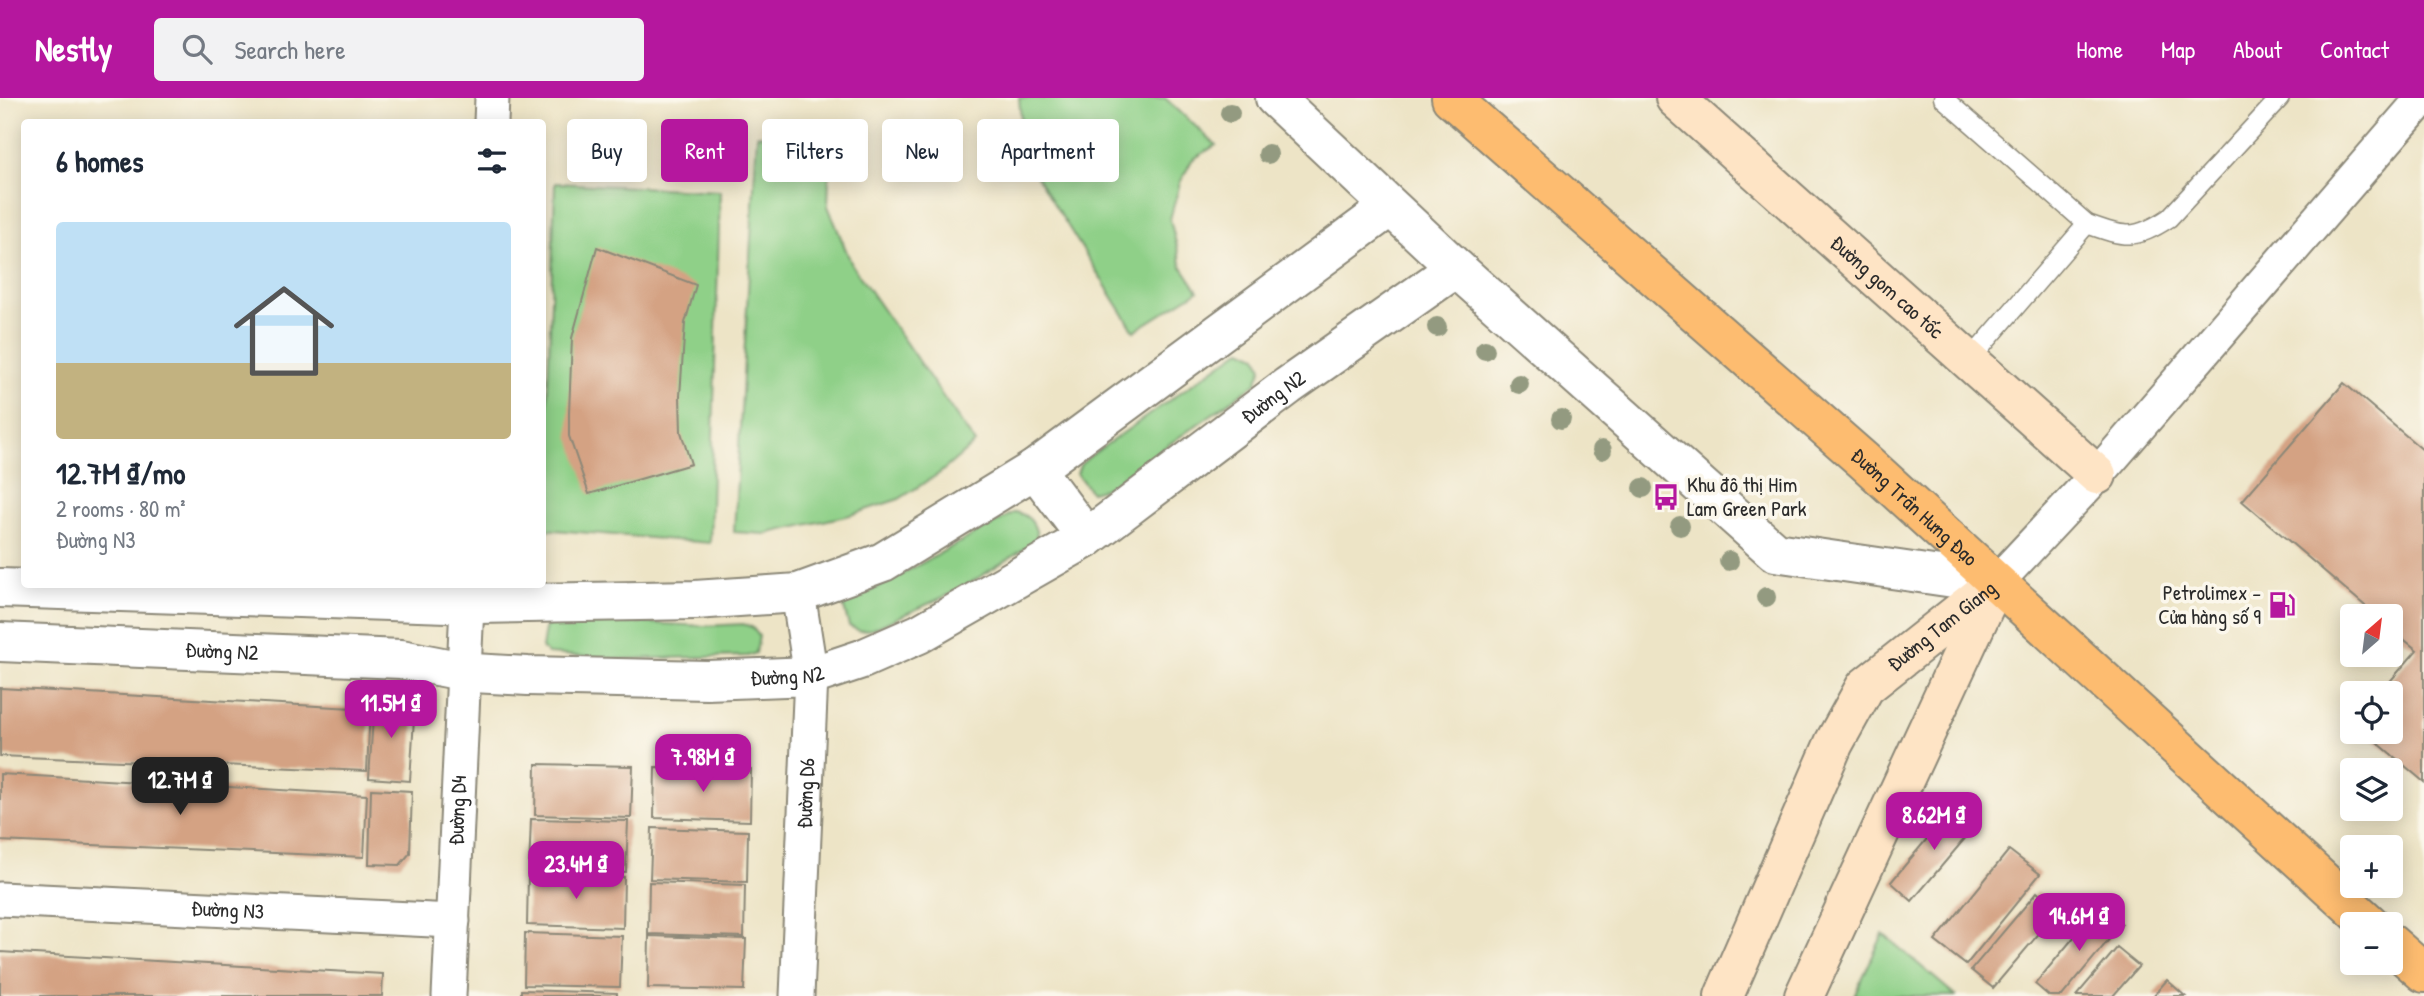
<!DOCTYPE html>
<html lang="en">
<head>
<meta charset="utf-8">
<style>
	:root { --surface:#fff; --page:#f2f2f3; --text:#1f2937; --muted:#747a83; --line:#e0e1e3; --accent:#b5179e }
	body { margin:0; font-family:"Patrick Hand",sans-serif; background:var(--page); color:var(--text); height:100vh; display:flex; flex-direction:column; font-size:26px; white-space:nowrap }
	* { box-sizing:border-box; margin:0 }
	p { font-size:23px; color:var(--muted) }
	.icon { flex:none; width:38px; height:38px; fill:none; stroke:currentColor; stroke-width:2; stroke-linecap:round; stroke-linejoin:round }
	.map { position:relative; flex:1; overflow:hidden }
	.details { position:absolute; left:21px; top:21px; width:525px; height:469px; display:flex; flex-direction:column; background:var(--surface); border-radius:7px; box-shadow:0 4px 18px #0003 }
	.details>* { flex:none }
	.top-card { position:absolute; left:567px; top:21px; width:665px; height:63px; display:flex; gap:14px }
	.needle { width:46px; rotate:28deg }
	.buttons { position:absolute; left:2340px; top:506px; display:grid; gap:14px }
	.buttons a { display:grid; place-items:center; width:63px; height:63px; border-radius:7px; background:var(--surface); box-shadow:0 4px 18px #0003; font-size:35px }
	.price { position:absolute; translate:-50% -60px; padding:0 16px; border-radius:14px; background:var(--accent); color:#fff; font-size:23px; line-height:46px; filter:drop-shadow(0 2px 4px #0008) }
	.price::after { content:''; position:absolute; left:50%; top:42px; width:21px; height:16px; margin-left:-10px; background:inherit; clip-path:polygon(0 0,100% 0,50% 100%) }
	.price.current { background:#222; color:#fff }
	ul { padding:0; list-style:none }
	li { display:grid; align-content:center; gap:14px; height:371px; padding:0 35px }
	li+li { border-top:2px solid var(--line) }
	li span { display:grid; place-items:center; height:217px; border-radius:7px; color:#555 }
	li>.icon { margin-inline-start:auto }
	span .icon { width:126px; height:126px; fill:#fffc; stroke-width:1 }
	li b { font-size:30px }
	h2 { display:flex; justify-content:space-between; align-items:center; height:84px; padding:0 35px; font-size:30px }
	.chip { padding:0 24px; border-radius:7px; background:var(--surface); box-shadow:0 4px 18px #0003; font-size:24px; line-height:63px }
	.chip.current { background:var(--accent); color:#fff }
	header { display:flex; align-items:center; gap:42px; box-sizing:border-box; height:98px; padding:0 35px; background:var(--accent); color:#fff }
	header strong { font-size:33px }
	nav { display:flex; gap:38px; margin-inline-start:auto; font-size:24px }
	.search { width:490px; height:63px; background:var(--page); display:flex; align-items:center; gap:18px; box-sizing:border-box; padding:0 24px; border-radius:7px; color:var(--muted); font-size:26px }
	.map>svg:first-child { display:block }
	.green { fill:#8fd088; stroke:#5d7e5a; stroke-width:2 }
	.building { fill:#d4a283 }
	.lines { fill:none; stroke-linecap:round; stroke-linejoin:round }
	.service-casing { stroke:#8c8878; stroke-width:21 }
	.minor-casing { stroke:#8c8878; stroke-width:37 }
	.tertiary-casing { stroke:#8c8878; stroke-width:42 }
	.secondary-casing { stroke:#8c8878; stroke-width:42 }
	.trunk-casing { stroke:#8c8878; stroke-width:42 }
	.service { stroke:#fff; stroke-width:18 }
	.minor { stroke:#fff; stroke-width:33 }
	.tertiary { stroke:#fff; stroke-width:38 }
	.secondary { stroke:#fee4c5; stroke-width:38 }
	.trunk { stroke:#fdbc6f; stroke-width:38 }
	.tree { fill:#939a80 }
	.labels { text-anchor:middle; stroke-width:7; stroke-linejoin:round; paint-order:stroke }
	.street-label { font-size:21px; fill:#2b2b2b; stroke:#fbf7ec }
	.poi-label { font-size:21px; fill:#2b2b2b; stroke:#fbf7ec; text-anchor:start }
</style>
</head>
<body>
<header>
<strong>Nestly</strong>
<div class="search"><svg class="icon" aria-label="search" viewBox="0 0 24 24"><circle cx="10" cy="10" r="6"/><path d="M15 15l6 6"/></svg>Search here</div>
<nav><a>Home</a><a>Map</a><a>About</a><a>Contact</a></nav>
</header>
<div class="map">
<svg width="2424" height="898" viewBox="0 0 2424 898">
	<rect width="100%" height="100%" fill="#fbf7ec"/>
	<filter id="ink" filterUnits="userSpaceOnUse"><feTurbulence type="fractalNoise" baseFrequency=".0143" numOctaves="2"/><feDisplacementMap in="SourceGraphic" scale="14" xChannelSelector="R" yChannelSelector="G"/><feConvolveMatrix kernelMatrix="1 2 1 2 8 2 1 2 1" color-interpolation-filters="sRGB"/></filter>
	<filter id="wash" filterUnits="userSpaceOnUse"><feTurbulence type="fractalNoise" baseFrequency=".00686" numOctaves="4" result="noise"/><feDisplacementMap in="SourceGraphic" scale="28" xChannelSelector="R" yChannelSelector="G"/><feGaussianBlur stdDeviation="1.57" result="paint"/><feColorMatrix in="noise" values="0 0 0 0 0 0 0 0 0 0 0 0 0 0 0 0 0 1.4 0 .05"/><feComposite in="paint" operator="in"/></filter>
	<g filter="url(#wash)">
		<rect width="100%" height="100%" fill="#ede4c6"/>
		<!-- green -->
		<g class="green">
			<path d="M1019,0h146l51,47 -24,15 -12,23 -10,36 12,48 16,24 -64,40 -97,-154 -14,-32z"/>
			<path d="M757,37l73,8 -2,63 24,59 123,178 -35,30 -41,26 -49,16 -85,19 -31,-2z"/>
			<path d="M555,85l165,8 -10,352 -167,-14z"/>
			<path d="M1242,251l15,7 5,12 -6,15 -149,105 -16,4 -14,-18 3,-9 9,-8z"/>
			<path d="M1015,414c14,3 19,10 22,23l-4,8 -74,47 -51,23 -35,16 -13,2 -11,-5 -6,-22 4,-8 22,-4z"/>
			<path d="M567,521l138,7 38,-2 9,3 7,9 -3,17 -8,3 -127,3 -73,-5 -6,-6 3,-19 5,-7z"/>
			<path d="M1883,836l73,62h-102z"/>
		</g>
		<g id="blocks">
			<!-- building -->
			<g class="building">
				<path d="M597,149l99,38 -11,38 -5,73 1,36 10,32 -102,30 -20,-58v-23l3,-75z"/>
				<path d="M2344,285l80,68v331l-59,-50h25v-39h-10l37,-43 -27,-22v-12h-13l-135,-115z"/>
				<path d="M0,590l370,21 -3,62 -367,-15z"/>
				<path d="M380,597l11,1 14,10 9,13 -4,62 -41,-3 5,-75z"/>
				<path d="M536,666l97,2 -2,52 -96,-3z"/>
				<path d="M655,669l96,2 -1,52 -96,-3z"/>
				<path d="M0,676l367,21 -3,62 -364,-16z"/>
				<path d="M371,691l41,2 -2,62 -10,12 -31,-1z"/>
				<path d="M1956,706l22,19 -66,78 -21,-19z"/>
				<path d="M531,721l97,2 -2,51 -97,-2z"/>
				<path d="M652,730l96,3 -1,51 -97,-3z"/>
				<path d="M2009,752l31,24 -74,91 -31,-24z"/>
				<path d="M528,776l96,3 -1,51 -96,-3z"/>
				<path d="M649,784l96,3 -1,52 -96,-3z"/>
				<path d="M2037,794l21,19 -65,77 -22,-18z"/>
				<path d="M2100,808l22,18 -60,72h-13l-14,-12z"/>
				<path d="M525,835l97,3 -2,51 -96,-2z"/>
				<path d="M649,838l97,3 -2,51 -96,-2z"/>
				<path d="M2117,850l22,18 -26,30h-37z"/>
				<path d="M0,854l383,22 -1,22h-382z"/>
				<path d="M2167,882l18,16h-32z"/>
				<path d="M521,892l96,3v3h-96z"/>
			</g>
		</g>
	</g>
	<g filter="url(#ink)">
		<use href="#blocks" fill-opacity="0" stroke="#8c8878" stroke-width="2"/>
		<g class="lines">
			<defs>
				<g id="service">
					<path d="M1943,0l144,126 -118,137"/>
					<path d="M2087,126c37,13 47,17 82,-6l111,-120"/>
				</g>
				<g id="minor">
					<path d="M491,24l1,-24"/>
					<path d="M1995,486l102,-109 326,-377"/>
					<path id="s1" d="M0,801l453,22"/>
					<path id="s2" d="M449,898l19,-412"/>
					<path id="s3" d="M797,898l14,-320 -13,-83"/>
				</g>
				<g id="tertiary">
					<path d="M1275,0l181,170 319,284 220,32"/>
					<path d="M1035,371l52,69"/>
					<path d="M0,490l478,16 217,-4 103,-7 85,-31 152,-93 355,-262"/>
					<path id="s4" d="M0,544l401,17 72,14 55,3 179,4 104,-4 51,-17 57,-25 168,-96 201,-152 168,-118"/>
				</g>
				<g id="secondary">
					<path id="s5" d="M1675,0l422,377"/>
					<path id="s6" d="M1724,898l110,-253 31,-56 130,-103"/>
					<path d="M1804,898l189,-408"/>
				</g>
				<g id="trunk">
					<path id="s7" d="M1451,0l413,363 506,463"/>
					<path d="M2390,845l34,30"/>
				</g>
			</defs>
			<!-- service casing -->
			<use href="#service" class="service-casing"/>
			<!-- minor casing -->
			<use href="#minor" class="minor-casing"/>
			<!-- tertiary casing -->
			<use href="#tertiary" class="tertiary-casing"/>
			<!-- secondary casing -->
			<use href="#secondary" class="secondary-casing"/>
			<!-- trunk casing -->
			<use href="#trunk" class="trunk-casing"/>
			<!-- service -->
			<use href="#service" class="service"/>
			<!-- minor -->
			<use href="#minor" class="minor"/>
			<!-- tertiary -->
			<use href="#tertiary" class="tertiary"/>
			<!-- secondary -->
			<use href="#secondary" class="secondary"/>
			<!-- trunk -->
			<use href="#trunk" class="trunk"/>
		</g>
		<!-- trees -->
		<g class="tree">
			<circle cx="1230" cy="15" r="10"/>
			<circle cx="1268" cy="56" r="10"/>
			<circle cx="1437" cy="229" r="10"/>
			<circle cx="1485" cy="252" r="10"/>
			<circle cx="1519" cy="286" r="10"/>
			<circle cx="1561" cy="321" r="10"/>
			<circle cx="1602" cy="352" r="10"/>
			<circle cx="1643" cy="390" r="10"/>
			<circle cx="1680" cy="428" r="10"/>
			<circle cx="1729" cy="463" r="10"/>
			<circle cx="1766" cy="499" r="10"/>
		</g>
	</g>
	<!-- icons -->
	<defs>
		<symbol id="bus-bare" viewBox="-9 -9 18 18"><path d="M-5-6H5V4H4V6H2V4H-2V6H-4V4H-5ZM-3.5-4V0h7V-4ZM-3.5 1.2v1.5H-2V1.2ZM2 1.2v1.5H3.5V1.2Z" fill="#b5179e" stroke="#fbf7ec" stroke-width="2.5" paint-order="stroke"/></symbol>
		<symbol id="fuel-bare" viewBox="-9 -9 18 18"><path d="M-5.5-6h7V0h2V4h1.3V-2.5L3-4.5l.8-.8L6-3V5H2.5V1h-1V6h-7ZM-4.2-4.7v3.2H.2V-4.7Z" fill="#b5179e" stroke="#fbf7ec" stroke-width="2.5" paint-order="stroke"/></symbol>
	</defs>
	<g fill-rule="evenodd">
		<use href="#bus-bare" x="1647" y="380" width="38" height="38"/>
		<use href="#fuel-bare" x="2263" y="488" width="38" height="38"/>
	</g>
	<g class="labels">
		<!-- street labels -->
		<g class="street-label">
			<text dy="7" stroke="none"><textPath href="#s5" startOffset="284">Đường gom cao tốc</textPath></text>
			<text dy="7" stroke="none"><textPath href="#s4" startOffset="1356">Đường N2</textPath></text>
			<text dy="7" stroke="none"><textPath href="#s7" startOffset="618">Đường Trần Hưng Đạo</textPath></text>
			<text dy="7" stroke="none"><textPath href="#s6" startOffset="438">Đường Tam Giang</textPath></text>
			<text dy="7" stroke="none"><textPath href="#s4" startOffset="222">Đường N2</textPath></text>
			<text dy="7" stroke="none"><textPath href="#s4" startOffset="789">Đường N2</textPath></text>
			<text dy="7" stroke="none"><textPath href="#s3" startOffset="203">Đường D6</textPath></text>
			<text dy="7" stroke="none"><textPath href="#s2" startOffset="186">Đường D4</textPath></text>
			<text dy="7" stroke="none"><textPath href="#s1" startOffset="228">Đường N3</textPath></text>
		</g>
		<!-- poi labels -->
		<g class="poi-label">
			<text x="1687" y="394">Khu đô thị Him<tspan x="1687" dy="24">Lam Green Park</tspan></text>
			<text x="2261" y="502" text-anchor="end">Petrolimex –<tspan x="2261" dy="24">Cửa hàng số 9</tspan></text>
		</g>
	</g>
</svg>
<div class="buttons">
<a><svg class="needle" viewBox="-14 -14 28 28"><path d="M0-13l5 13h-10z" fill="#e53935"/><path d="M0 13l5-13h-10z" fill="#747a83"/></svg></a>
<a><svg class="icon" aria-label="locate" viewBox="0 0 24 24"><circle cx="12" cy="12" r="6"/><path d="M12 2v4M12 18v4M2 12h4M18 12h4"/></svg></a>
<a><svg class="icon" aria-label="layers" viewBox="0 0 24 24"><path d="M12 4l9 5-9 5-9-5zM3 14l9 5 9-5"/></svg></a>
<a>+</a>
<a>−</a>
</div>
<b class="price" style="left:391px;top:642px">11.5M ₫</b>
<b class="price" style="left:703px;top:696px">7.98M ₫</b>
<b class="price current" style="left:180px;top:719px">12.7M ₫</b>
<b class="price" style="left:1934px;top:754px">8.62M ₫</b>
<b class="price" style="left:576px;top:803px">23.4M ₫</b>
<b class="price" style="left:2079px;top:855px">14.6M ₫</b>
<div class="top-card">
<a class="chip">Buy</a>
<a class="chip current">Rent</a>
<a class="chip">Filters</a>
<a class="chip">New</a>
<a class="chip">Apartment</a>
</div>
<section class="details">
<h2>6 homes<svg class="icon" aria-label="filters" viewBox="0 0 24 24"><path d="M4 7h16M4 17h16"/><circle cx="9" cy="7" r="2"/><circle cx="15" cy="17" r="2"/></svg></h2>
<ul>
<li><span style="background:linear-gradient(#bfe0f5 65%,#c2b280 0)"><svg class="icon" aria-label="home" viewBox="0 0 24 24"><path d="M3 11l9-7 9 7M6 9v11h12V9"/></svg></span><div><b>12.7M ₫/mo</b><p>2 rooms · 80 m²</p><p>Đường N3</p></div></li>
</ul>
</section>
</div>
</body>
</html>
